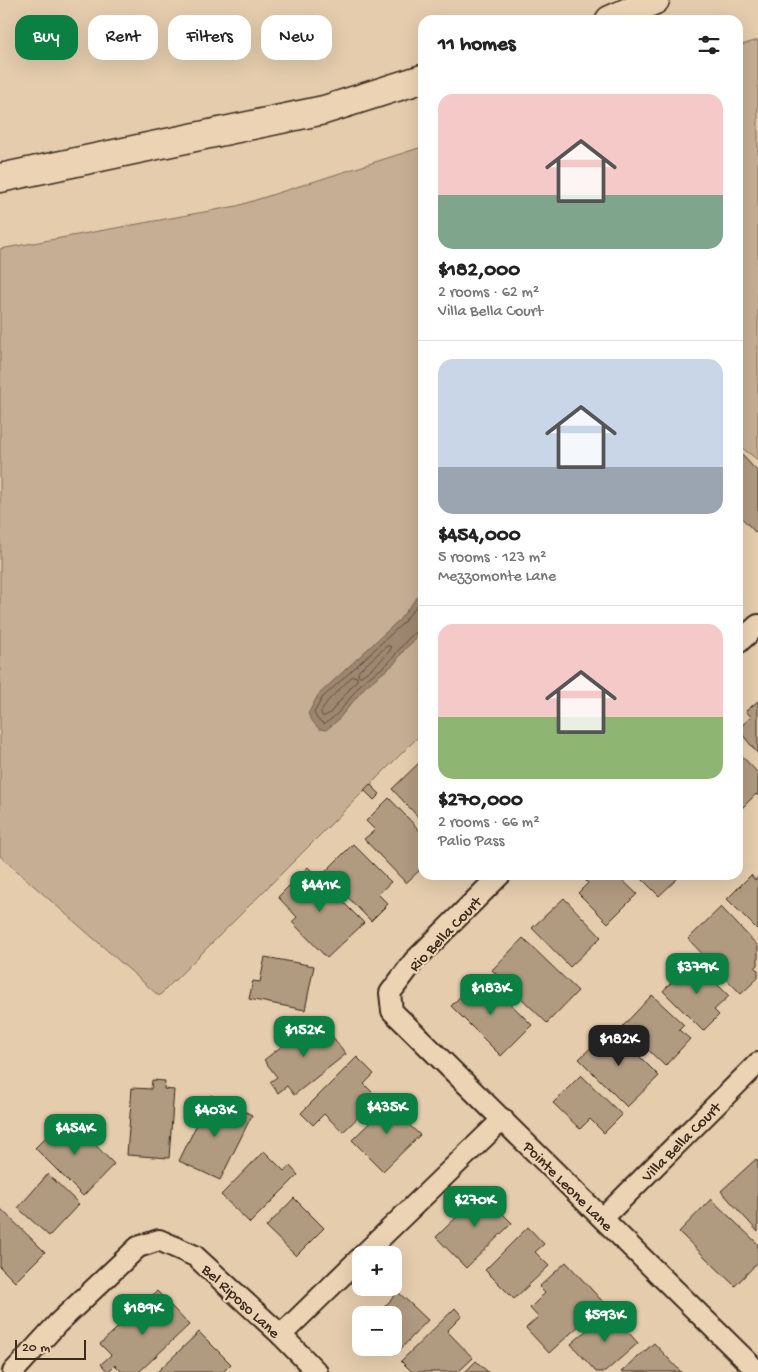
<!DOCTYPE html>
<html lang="en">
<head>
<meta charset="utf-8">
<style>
	:root { --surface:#fff; --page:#f2f2f2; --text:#222; --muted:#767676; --line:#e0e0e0; --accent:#0b8043 }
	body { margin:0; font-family:"Gochi Hand",sans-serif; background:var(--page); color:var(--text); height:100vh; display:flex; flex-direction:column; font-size:19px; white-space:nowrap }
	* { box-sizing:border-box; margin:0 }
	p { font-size:16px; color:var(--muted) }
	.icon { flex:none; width:28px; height:28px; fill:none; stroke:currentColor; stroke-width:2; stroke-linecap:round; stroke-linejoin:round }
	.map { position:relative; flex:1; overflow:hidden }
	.sheet { position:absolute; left:418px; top:15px; width:325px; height:865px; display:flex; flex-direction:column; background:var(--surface); border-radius:15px; box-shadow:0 5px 20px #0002 }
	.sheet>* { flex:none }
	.top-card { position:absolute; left:15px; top:15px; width:328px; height:45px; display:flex; gap:10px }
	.tools { position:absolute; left:352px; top:1246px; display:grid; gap:10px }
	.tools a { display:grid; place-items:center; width:50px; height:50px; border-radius:10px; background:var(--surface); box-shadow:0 5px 20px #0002; font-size:25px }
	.scale { position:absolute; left:15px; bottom:12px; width:71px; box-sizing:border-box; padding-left:5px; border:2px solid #3b2a1e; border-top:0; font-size:14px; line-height:18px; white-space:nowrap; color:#3b2a1e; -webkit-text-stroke:4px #ebd3b3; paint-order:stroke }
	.price { position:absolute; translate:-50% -42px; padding:0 11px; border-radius:10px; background:var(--accent); color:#fff; font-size:16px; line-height:32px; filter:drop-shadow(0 1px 2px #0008) }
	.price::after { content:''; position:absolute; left:50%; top:30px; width:15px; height:11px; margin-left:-8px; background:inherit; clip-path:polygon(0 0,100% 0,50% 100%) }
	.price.current { background:#222; color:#fff }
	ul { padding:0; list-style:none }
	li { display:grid; align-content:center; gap:10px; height:265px; padding:0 20px }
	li+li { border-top:1px solid var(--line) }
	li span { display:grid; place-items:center; height:155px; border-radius:15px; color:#555 }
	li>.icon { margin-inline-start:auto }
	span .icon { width:90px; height:90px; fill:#fffc; stroke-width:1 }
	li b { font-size:21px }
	h2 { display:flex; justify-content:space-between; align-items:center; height:60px; padding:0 20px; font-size:21px }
	.pill { padding:0 18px; border-radius:15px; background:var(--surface); box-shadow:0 5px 20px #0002; font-size:18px; line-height:45px }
	.pill.current { background:var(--accent); color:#fff }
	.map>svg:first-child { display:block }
	.green { fill:#c5ae93; stroke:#806c58 }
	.water { fill:#9d8770; stroke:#76624f }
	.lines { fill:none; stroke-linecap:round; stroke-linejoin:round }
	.shore { stroke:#624f3f; stroke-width:1 }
	.building { fill:#b09a80; stroke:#3b2a1e }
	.street-casing { stroke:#3b2a1e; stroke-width:24 }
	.secondary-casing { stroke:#3b2a1e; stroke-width:31 }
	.street { stroke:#ebd3b3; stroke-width:20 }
	.secondary { stroke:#ebd3b3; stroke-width:28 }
	.labels { text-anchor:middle; stroke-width:4.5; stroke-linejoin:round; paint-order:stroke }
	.street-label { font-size:16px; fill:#3b2a1e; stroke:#ebd3b3 }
</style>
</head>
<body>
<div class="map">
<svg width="758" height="1372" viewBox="0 0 758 1372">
	<rect width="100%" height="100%" fill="#e4ccad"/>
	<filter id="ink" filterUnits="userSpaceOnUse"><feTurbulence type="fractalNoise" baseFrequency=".02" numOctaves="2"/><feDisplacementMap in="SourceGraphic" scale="10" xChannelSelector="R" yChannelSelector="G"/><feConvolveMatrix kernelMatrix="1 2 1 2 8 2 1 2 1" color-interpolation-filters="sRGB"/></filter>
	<g filter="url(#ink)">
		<!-- green -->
		<g class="green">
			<path d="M758,40v420l-20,-15v-399z"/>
			<path d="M422,147v586l-263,263 -159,-140v-607l237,-43z"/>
		</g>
		<!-- water -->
		<path class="water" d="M422,591v42l-17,16 -11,15 -28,22 -29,35 -11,9 -7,-1 -6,-7 -5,-8 10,-19 81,-75z"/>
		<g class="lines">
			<!-- shore -->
			<g class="shore">
				<path d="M422,599l-20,25 -80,74 -8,15 3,6 7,5c16,-9 25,-26 37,-40 8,-8 20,-14 28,-22 9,-9 20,-30 33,-32"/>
				<path d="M387,646h3l1,3c-8,11 -19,20 -30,27h-3v-4z"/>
				<path d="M353,676l4,1v3l-27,33 -5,3h-3l-1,-4 6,-10z"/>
			</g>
		</g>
		<!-- building -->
		<g class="building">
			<path d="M738,451l20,21v58l-3,2 -17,-18z"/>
			<path d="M758,701v53l-20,-25 13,-12 -5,-6z"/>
			<path d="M738,752l20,21v23l-2,-2 -18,18z"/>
			<path d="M422,760v61l-30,-32z"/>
			<path d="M370,784l10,10 -6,6 -10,-10z"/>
			<path d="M389,798l33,35v35l-16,15 -42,-44 11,-9 -9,-9z"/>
			<path d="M353,844l38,38 -13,12 10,10 -17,17 -47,-48z"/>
			<path d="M308,867l56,56 -37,35 -35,-36 5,-5 -19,-20z"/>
			<path d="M584,875h33l20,19 -29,29 -30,-30 10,-10 -6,-6z"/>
			<path d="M638,875h43l-22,21z"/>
			<path d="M751,875l4,5 3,-3v53l-31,-31z"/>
			<path d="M564,898l37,39 -31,30 -38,-39z"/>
			<path d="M721,907l37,39v19l-3,3 3,2v8l-17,16 -53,-55z"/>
			<path d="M523,938l55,53 -31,32 -55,-53z"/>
			<path d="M265,957l49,9 -9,44 -56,-11 4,-18 7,1z"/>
			<path d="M693,960l36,36 -15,14 5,5 -16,16 -40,-40z"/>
			<path d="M481,975l51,50 -31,31 -50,-50z"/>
			<path d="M652,995l32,30 -5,5 11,9 -25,27 -42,-40z"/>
			<path d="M318,1018l28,36 -52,41 -7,-9 -9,7 -8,-11 7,-5 -13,-17z"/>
			<path d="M611,1028l48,48 -32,31 -48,-48z"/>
			<path d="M357,1057l17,17 -10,10 14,14 -35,34 -19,-18 -11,11 -12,-12z"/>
			<path d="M581,1075l41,40 -18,18 -14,-14 -10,10 -27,-26z"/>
			<path d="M152,1080l13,1 -1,8 10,1 -5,68 -42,-3 5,-67 19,1z"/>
			<path d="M211,1095l41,20 -32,65 -41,-19z"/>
			<path d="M394,1099l18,18 -5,6 13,12 -37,36 -31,-31z"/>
			<path d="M67,1116l47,48 -31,32 -48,-48z"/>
			<path d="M264,1151l20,20 6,-5 8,9 -48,48 -29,-28z"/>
			<path d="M756,1159l2,3v70l-37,-41z"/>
			<path d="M48,1174l31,30 -30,32 -31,-28z"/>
			<path d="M488,1187l18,18 -6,6 12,12 -46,45 -30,-31z"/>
			<path d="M294,1198l30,30 -28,28 -30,-29z"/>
			<path d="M711,1199l47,45v18l-23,24 -56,-54z"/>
			<path d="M0,1208l45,44 -30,30 -15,-15z"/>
			<path d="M528,1227l16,17 -9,8 14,14 -35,33 -29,-29z"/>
			<path d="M566,1262l38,41 -55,50 -23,-25 12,-11 -8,-9 15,-15 -6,-6z"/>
			<path d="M157,1291l32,34 -50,47h-17l-7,-7 -7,7 -7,-8 10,-9 -11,-11z"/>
			<path d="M398,1292l30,28 -32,34 -8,-6h6v-33h-17z"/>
			<path d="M455,1308l7,8 -15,15 26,27 -15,14h-46l-11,-11z"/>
			<path d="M609,1311l29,32 -33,29h-9l-25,-28z"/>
			<path d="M199,1332l32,32 -8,8h-66z"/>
			<path d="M654,1343l27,29h-60z"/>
			<path d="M476,1361l12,11h-23z"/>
		</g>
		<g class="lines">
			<defs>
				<g id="street">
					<path d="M738,643l20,-18"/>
					<path d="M500,875l-86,86 -24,32 2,18 366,361"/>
					<path d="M603,1218l155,-155"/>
					<path d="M363,1255l140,-136"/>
					<path d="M281,1335l80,-78"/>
					<path d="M13,1372l45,-49 80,-76 21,-7 36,16 86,79 36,37"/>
				</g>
				<g id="secondary">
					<path d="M610,20l45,-20"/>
					<path d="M0,178l324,-68 98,-31"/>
				</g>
			</defs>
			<!-- street casing -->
			<use href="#street" class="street-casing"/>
			<!-- secondary casing -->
			<use href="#secondary" class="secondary-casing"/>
			<!-- street -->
			<use href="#street" class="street"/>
			<!-- secondary -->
			<use href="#secondary" class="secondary"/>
		</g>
	</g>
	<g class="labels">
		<!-- street labels -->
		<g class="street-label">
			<text transform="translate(444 933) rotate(-46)" y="6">Rio Bella Court</text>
			<text transform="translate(680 1141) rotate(-45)" y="6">Villa Bella Court</text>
			<text transform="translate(569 1185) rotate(45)" y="6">Pointe Leone Lane</text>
			<text transform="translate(242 1300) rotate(43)" y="6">Bel Riposo Lane</text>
		</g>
	</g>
</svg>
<div class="tools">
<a>+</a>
<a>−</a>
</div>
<div class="scale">20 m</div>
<b class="price" style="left:320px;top:913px">$441K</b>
<b class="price" style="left:697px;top:995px">$379K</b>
<b class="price" style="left:491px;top:1016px">$183K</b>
<b class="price" style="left:304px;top:1058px">$152K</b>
<b class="price current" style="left:619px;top:1067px">$182K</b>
<b class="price" style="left:387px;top:1135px">$435K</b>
<b class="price" style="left:215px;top:1138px">$403K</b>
<b class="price" style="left:75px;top:1156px">$454K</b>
<b class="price" style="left:475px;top:1228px">$270K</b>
<b class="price" style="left:143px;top:1336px">$189K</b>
<b class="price" style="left:605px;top:1343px">$593K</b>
<div class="top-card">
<a class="pill current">Buy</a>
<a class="pill">Rent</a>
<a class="pill">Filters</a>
<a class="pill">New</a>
</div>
<section class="sheet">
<h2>11 homes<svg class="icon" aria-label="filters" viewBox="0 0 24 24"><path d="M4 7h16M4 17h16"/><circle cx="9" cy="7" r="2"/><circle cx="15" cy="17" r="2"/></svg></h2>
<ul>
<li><span style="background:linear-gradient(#f6c9c9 65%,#7fa58c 0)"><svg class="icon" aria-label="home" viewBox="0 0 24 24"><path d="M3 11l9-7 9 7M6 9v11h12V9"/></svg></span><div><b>$182,000</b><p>2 rooms · 62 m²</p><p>Villa Bella Court</p></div></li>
<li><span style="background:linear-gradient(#c9d6e8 70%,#9aa5b1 0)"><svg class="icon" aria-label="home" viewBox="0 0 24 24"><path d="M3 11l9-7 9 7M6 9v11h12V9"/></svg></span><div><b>$454,000</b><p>5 rooms · 123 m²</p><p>Mezzomonte Lane</p></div></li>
<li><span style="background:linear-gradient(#f6c9c9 60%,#8fb573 0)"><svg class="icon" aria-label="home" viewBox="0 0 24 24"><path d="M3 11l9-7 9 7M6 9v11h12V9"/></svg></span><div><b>$270,000</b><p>2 rooms · 66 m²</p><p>Palio Pass</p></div></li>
</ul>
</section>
</div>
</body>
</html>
